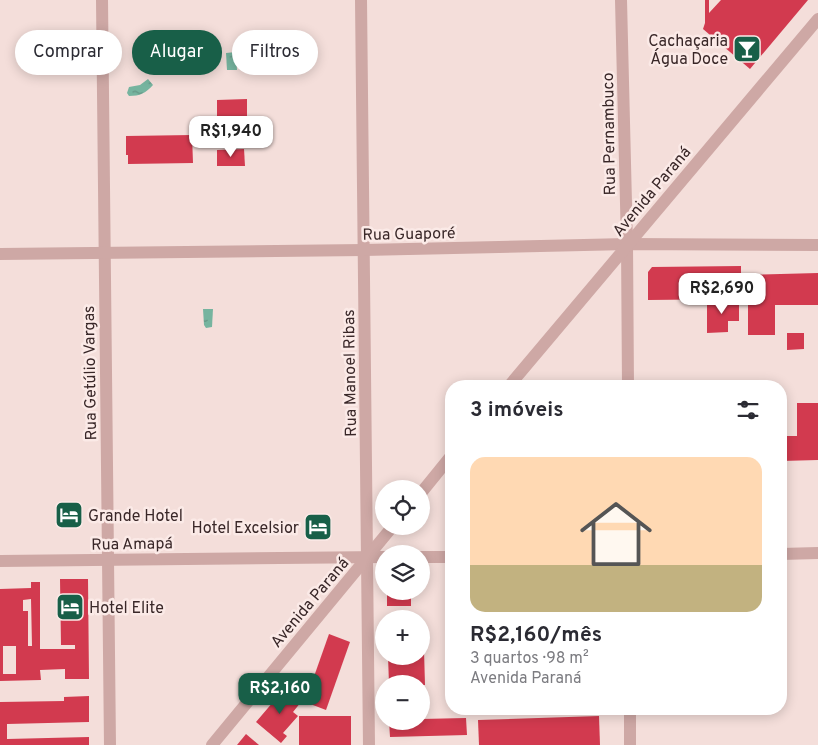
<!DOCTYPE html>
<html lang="pt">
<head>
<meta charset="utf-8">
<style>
	:root { --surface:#fff; --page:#f7f7f7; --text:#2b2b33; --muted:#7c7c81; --line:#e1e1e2; --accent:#185f48 }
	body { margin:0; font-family:Overpass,sans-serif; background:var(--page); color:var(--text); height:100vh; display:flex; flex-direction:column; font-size:19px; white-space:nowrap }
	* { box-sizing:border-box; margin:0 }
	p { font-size:16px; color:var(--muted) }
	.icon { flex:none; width:28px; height:28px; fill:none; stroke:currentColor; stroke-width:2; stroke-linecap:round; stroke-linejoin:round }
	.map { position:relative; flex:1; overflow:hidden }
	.side { position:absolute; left:445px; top:380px; width:342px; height:335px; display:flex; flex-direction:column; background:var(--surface); border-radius:20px; box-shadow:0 2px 12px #0003 }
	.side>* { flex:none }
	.banner { position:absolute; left:15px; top:30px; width:355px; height:45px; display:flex; gap:10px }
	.tools { position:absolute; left:375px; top:480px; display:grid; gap:10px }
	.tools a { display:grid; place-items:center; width:55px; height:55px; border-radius:50%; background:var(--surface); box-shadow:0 2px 12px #0003; font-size:25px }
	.price { position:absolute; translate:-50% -42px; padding:0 11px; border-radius:10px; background:#fff; color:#222; font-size:16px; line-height:32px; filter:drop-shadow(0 1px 2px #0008) }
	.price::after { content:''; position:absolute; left:50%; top:30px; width:15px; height:11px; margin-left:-8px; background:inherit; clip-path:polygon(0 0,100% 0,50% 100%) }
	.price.on { background:var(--accent); color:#fff }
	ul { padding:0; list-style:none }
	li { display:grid; align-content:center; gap:10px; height:265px; padding:0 25px }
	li+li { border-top:1px solid var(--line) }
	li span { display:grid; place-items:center; height:155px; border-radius:15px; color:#555 }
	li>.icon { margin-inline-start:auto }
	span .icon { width:90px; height:90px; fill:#fffc; stroke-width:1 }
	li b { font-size:21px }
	h2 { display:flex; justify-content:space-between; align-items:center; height:60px; padding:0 25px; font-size:21px }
	.tag { padding:0 18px; border-radius:22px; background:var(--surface); box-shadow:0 2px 12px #0003; font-size:18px; line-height:45px }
	.tag.on { background:var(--accent); color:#fff }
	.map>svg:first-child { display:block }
	.water { fill:url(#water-ripples) }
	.building { fill:#d23a4f; fill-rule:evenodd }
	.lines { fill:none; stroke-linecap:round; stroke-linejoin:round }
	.minor { stroke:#cea8a5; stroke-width:12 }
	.tertiary { stroke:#cea8a5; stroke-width:12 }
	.labels { text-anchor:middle; stroke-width:5; stroke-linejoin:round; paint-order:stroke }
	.poi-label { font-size:16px; fill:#392728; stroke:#fbeae7; text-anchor:end }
	.street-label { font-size:16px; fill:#392728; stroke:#fbeae7 }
</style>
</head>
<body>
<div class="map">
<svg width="818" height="745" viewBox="0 0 818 745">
	<defs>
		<pattern id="water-ripples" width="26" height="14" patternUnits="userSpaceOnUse" patternTransform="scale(1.25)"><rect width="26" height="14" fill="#76b49f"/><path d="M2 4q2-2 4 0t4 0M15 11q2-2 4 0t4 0" fill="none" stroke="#629282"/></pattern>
	</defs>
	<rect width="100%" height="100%" fill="#f4deda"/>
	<!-- water -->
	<g class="water">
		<path d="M236,52l1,18h-10l-1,-17z"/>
		<path d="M148,79l5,6c-7,8 -13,11 -24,11l-2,-3 2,-6 11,-2z"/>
		<path d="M203,309h10l-1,18 -6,1 -2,-3z"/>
	</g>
	<!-- building -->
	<g class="building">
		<path d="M705,0h4v13l12,-13h87l-58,69 -47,-40 2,-6z"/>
		<path d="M247,99v45h-30v-44z"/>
		<path d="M192,135l1,28 -65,1v-9h-2v-19z"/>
		<path d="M244,149l1,17h-28v-16z"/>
		<path d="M741,266v33l-93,1v-28l4,-5z"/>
		<path d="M818,273v32h-43v30h-27v-60z"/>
		<path d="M707,300h32v21h-11v11l-21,1z"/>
		<path d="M787,333h17v16l-17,1z"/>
		<path d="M797,403h21v57l-37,1v-25h16z"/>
		<path d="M60,579h28l1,100h-24v-10l-25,1 1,10 -41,1v-92l31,-1v-6h9v67h35v-4h-14zM31,599l1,47h-4v-35h-5v-11zM3,646h13v28h-13z"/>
		<rect x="387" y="591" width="24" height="15"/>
		<path d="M329,634l21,8 -24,68 -21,-8z"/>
		<path d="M421,650h3l1,35 -36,-1 -1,-28h33z"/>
		<path d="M285,688l16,14 -8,10 5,4 -15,17 4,3 -6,7 -25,-21z"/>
		<path d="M89,696v26l-82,2v15l82,-2v8h-89v-43l64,-1v-4z"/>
		<path d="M511,709h88v2l-88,2z"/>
		<rect x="299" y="716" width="52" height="29"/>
		<path d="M599,716l1,29h-121l-1,-25z"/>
		<path d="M466,718l1,17 -77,2 -1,-16h32v-2z"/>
		<path d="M246,734l13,11h-22z"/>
	</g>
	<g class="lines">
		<!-- minor -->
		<g class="minor">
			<path d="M102,0l8,745"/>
			<path d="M781,554l37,-1"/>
			<path d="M421,557h30"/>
			<path d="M0,561l384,-4"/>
		</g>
		<!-- tertiary -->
		<g class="tertiary">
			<path d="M361,0l8,745"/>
			<path d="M621,0l6,244 1,142"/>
			<path d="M0,254l364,-4 263,-6 191,1"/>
			<path d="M509,386l309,-367"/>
			<path d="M421,493l30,-37"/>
			<path d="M630,709v36"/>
			<path d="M212,745l181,-219"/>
		</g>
	</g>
	<!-- icons -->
	<defs>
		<symbol id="bar-square" viewBox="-11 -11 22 22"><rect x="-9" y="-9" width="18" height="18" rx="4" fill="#185f48" stroke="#fbeae7"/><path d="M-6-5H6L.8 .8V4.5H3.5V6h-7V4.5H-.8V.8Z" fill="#fff"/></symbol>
		<symbol id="hotel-square" viewBox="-11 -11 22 22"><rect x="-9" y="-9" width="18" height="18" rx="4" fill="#185f48" stroke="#fbeae7"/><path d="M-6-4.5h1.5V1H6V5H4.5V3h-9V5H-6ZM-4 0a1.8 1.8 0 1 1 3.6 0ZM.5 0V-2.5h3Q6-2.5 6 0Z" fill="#fff"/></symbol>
	</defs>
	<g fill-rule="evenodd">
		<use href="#bar-square" x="731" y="33" width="32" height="32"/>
		<use href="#hotel-square" x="53" y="499" width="32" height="32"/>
		<use href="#hotel-square" x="302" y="511" width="32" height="32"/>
		<use href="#hotel-square" x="54" y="591" width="32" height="32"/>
	</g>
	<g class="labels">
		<!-- poi labels -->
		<g class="poi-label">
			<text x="728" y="46">Cachaçaria<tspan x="728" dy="18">Água Doce</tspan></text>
			<text x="88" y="521" text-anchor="start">Grande Hotel</text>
			<text x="299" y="533">Hotel Excelsior</text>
			<text x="89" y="613" text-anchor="start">Hotel Elite</text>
		</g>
		<!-- street labels -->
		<g class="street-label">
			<text transform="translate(608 134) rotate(-91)" y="6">Rua Pernambuco</text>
			<text transform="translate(651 191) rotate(-50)" y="6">Avenida Paraná</text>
			<text transform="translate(409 233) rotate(-1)" y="6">Rua Guaporé</text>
			<text transform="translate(89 373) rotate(-91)" y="6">Rua Getúlio Vargas</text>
			<text transform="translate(349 373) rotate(-91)" y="6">Rua Manoel Ribas</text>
			<text transform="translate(132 543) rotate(-1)" y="6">Rua Amapá</text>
			<text transform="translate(309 602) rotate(-50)" y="6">Avenida Paraná</text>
		</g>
	</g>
</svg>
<div class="tools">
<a><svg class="icon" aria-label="locate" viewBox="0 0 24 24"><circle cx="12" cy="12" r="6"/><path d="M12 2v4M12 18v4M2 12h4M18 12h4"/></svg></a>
<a><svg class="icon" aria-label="layers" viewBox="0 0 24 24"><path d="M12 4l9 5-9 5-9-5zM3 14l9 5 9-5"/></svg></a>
<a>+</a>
<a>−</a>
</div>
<b class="price" style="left:231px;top:158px">R$1,940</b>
<b class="price" style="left:722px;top:315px">R$2,690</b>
<b class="price on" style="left:280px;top:715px">R$2,160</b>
<div class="banner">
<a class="tag">Comprar</a>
<a class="tag on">Alugar</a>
<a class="tag">Filtros</a>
</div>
<section class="side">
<h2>3 imóveis<svg class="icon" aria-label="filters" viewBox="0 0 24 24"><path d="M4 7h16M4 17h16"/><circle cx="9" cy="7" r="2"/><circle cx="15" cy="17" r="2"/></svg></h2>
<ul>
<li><span style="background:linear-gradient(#ffd9b3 70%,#c2b280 0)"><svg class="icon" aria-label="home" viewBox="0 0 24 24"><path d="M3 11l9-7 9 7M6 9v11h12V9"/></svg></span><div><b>R$2,160/mês</b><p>3 quartos · 98 m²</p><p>Avenida Paraná</p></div></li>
</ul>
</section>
</div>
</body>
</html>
